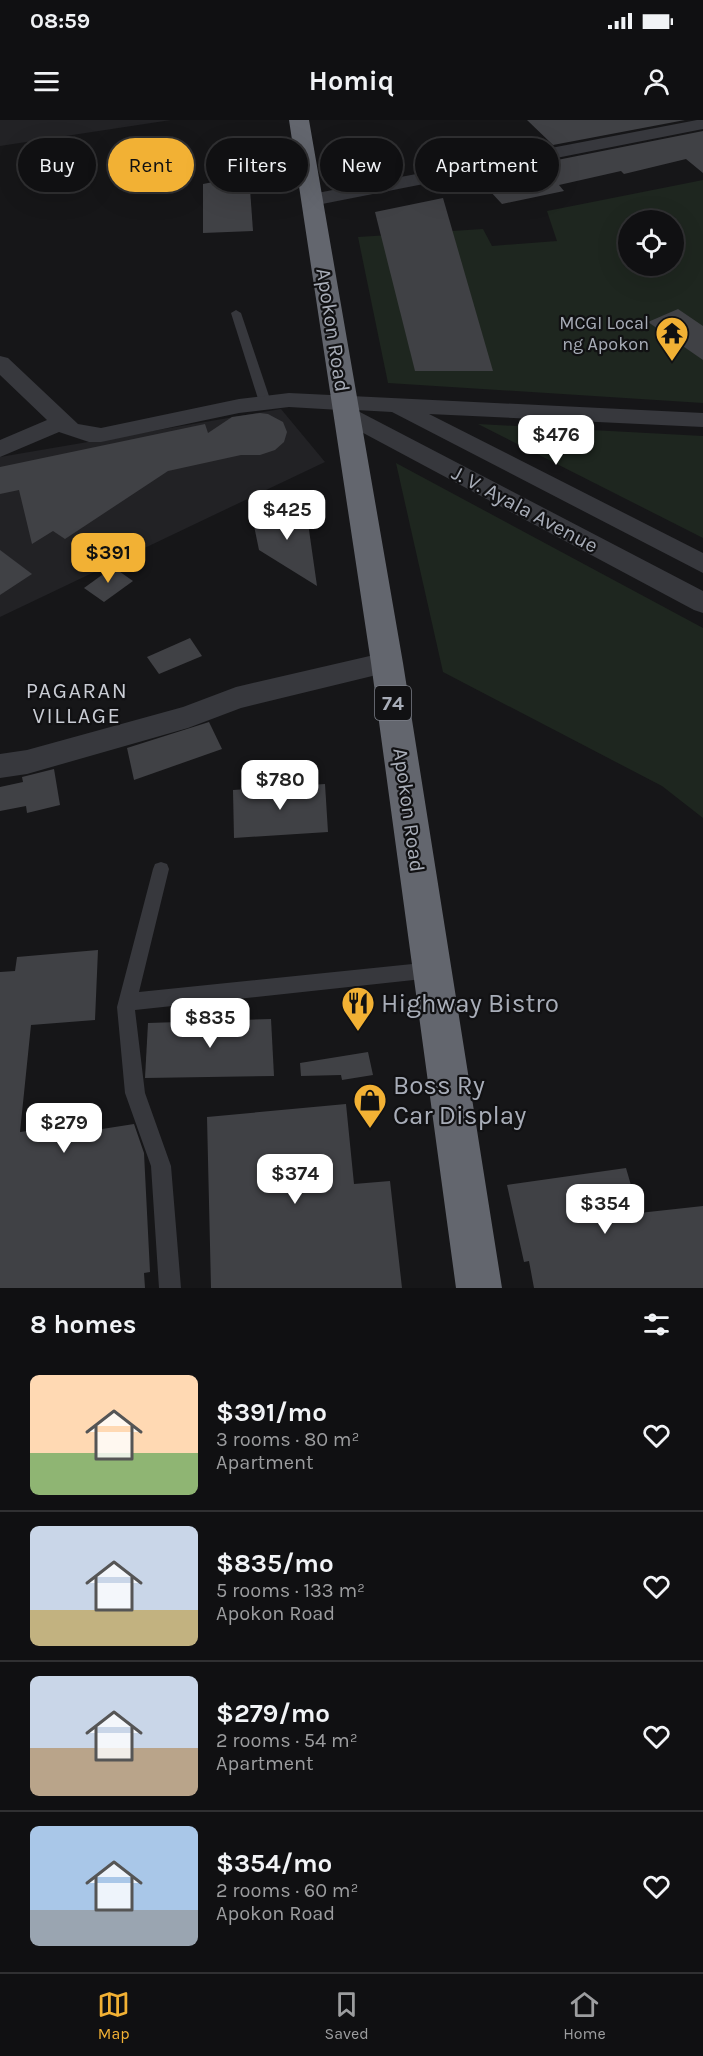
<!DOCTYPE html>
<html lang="en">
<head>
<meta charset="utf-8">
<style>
	:root { --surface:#101012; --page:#19191b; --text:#f1f3f6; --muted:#9c9d9f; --line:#303032; --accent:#f2b134 }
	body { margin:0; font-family:Karla,sans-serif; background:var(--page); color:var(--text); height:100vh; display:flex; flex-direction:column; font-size:22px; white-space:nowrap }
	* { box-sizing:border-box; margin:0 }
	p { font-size:20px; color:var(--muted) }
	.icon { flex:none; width:33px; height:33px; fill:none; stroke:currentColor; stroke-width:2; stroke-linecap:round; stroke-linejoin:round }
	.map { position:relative; height:1168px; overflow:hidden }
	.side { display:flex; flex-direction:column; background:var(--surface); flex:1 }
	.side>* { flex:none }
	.top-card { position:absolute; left:18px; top:18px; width:668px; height:54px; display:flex; gap:12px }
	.fabs { position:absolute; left:618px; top:90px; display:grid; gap:12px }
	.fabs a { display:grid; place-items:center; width:66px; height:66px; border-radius:50%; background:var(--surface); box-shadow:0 6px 24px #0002,0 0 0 2px var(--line); font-size:30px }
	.price { position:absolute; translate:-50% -51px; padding:0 14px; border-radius:12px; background:#fff; color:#222; font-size:20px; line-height:39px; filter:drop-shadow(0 2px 3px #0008) }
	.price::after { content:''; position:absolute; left:50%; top:36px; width:18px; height:14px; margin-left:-9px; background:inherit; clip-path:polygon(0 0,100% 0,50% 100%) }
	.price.current { background:var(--accent); color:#111 }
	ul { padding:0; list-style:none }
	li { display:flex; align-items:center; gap:18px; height:150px; padding:0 30px }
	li+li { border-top:2px solid var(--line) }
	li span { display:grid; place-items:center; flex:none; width:168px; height:120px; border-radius:9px; color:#555 }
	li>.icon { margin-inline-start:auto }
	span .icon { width:72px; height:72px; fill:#fffc; stroke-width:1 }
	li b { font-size:26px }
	h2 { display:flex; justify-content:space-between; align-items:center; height:72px; padding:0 30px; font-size:26px }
	.chip { padding:0 21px; border-radius:27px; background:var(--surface); box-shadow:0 6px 24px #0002,0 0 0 2px var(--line); font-size:21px; line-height:54px }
	.chip.current { background:var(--accent); color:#111 }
	.status { display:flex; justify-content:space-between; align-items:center; height:42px; padding:0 30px; background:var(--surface); direction:ltr }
	.status svg { height:16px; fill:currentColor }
	header { display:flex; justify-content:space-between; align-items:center; height:78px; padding:0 30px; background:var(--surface); font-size:27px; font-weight:700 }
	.dock { display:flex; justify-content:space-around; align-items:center; height:84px; border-top:2px solid var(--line); background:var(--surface); font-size:16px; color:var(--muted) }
	.dock a { display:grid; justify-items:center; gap:3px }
	.dock .current { color:var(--accent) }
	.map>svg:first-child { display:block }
	.built { fill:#222225 }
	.green { fill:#1e261f; fill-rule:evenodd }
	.building { fill:#404145 }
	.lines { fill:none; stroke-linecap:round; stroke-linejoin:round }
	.lane { fill:#37383d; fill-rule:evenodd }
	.street { fill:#37383d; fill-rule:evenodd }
	.highway { fill:#63666e; fill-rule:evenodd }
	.labels { text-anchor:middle; stroke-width:4.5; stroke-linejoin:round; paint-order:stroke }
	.far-poi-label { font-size:18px; fill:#a8adb8; stroke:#111113; text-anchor:end }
	.shield { fill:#111113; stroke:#7b7e86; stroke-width:1.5 }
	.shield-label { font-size:20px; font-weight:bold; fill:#a8adb8 }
	.street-label { font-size:21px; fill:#a8adb8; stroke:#111113 }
	.neighbourhood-label { font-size:22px; letter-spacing:1.5px; fill:#c9ccd4; stroke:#111113 }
	.near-poi-label { font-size:26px; fill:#a8adb8; stroke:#111113; text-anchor:start }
</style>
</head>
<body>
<div class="status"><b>08:59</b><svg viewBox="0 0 49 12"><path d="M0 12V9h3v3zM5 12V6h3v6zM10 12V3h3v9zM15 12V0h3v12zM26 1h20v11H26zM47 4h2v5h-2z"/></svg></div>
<header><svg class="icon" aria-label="menu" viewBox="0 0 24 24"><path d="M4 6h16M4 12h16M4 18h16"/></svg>Homiq<svg class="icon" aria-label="person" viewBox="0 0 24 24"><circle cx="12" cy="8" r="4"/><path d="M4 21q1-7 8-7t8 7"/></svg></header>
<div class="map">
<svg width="703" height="1168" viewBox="0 0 703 1168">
	<rect width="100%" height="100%" fill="#161618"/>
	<!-- built -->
	<g class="built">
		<path d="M0,0h171l-171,26z"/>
		<path d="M281,289l44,53 -325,155v-160z"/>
	</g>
	<!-- green -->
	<g class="green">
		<path d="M703,60v223l-315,-20 -30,-146 125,-8 9,17 65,-5 -10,-30zM628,100h46v46h-46z"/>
		<path d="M478,304l225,12v102z"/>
		<path d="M396,343l307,165v190l-41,-32 -219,-114z"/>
	</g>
	<!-- building -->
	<g class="building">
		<path d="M527,0h158l-132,25z"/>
		<path d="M703,11v42l-17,-14 -62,15 -3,-3 -62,14 5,6 -62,13 -26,-28z"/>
		<path d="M249,55l4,56 -50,2v-49z"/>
		<path d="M443,78l50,173h-78l-40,-159z"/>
		<path d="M678,189l25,17v34l-55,-38z"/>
		<path d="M260,293l8,1 15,8 4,10 -3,10 -9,8 -15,5h-19l-73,16 -103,68 -12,-8 -21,13 -13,-54 -19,4v-27l205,-43 3,9 24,-16z"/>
		<path d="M306,389l11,77 -58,-36 -7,-34z"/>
		<path d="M0,430l32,24 -32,21z"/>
		<path d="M113,447l20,14 -29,21 -20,-14z"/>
		<path d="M190,518l12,18 -43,18 -12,-17z"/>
		<path d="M209,602l13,27 -88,31 -7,-32z"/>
		<path d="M54,649l6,36 -33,8 -1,-7 -26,5v-24l23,-5 -1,-5z"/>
		<path d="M325,664l3,48 -94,6 -1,-48z"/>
		<path d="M98,830l-3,70 -64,5 -11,107 31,-4v9l83,-13 10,29 6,119 -6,1 1,15h-145v-316l15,-1 2,-14z"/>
		<path d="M271,899l3,57 -129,2 3,-55z"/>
		<path d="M368,932l5,23 -31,5 -1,-5 -40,1 -1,-13z"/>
		<path d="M346,984l8,80 36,-3 12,107h-191l-4,-171z"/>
		<path d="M626,1048l13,45 64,-7v82h-169l-5,-27 -5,1 -17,-77z"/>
	</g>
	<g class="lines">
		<!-- lane -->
		<g class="lane">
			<path d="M236,190l5,3 30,89 -2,3 -4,1 -6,-4 -28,-89z"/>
			<path d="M161,742l6,2 2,5 -30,123 293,-30 6,2 3,6 -3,6 -6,2 -297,32 10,83 26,73 10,122h-22l-8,-122 -26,-73 -8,-86 36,-138 2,-5z"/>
		</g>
		<!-- street -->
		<g class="street">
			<path d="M697,0h6v9l-391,77 -7,-2 -2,-4 2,-4 7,-2z"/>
			<path d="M0,236l8,2 70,66 23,4 138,-29 50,-6 414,20v14l-274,-13 274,139v20l-311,-161 -36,-2 347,181v22l-9,-3 -355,-190 -3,-5 4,-5 -51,-3 -50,6 -138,29h-12l-30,-10 -59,25v-17l47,-20 -47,-45z"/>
			<path d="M387,532l10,4 4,7 -4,7 -156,38 -53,20 -161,46 -27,4v-24l27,-4 156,-43 53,-20z"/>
		</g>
		<!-- highway -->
		<path class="highway" d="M289,0h20l94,543 99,625h-46l-85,-625z"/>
	</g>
	<!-- icons -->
	<defs>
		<symbol id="temple-pin" viewBox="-11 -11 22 30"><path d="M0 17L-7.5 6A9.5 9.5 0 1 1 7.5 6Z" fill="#f2b134" stroke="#111113"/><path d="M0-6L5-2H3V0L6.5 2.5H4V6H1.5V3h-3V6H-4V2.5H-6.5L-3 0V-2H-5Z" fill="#111"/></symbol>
		<symbol id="restaurant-pin" viewBox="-11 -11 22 30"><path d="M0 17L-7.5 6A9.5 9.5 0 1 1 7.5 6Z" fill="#f2b134" stroke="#111113"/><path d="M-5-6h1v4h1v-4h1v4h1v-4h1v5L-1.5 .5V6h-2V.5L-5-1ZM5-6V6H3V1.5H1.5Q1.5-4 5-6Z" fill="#111"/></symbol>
		<symbol id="shop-pin" viewBox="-11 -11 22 30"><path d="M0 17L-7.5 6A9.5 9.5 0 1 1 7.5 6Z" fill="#f2b134" stroke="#111113"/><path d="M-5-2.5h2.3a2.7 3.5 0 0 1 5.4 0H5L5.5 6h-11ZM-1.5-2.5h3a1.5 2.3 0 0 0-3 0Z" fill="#111"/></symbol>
	</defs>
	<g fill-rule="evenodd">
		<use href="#temple-pin" x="653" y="194" width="38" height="52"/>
		<use href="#restaurant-pin" x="339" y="864" width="38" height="52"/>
		<use href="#shop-pin" x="351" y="961" width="38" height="52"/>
	</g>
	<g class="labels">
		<!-- far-poi labels -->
		<g class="far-poi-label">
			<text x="649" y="209">MCGI Local<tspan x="649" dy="21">ng Apokon</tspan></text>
		</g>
		<!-- shield labels -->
		<rect class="shield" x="375" y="566" width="36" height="34" rx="4.5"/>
		<g class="shield-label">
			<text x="393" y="590">74</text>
		</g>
		<!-- street labels -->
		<g class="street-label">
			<text transform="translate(333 210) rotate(81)" y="7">Apokon Road</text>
			<text transform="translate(525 389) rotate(28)" y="7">J. V. Ayala Avenue</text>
			<text transform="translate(409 690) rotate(82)" y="7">Apokon Road</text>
		</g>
		<!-- neighbourhood labels -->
		<g class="neighbourhood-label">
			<text x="77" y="578">PAGARAN<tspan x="77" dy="25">VILLAGE</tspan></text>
		</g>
		<!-- near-poi labels -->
		<g class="near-poi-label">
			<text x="381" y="892">Highway Bistro</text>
			<text x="393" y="974">Boss Ry<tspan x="393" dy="30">Car Display</tspan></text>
		</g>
	</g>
</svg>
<div class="fabs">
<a><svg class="icon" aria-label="locate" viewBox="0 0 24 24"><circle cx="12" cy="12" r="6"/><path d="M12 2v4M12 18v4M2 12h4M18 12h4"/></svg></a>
</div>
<b class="price" style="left:556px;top:346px">$476</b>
<b class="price" style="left:287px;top:421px">$425</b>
<b class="price current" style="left:108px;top:464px">$391</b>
<b class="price" style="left:280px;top:691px">$780</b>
<b class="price" style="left:210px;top:929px">$835</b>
<b class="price" style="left:64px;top:1034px">$279</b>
<b class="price" style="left:295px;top:1085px">$374</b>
<b class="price" style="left:605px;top:1115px">$354</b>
<div class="top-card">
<a class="chip">Buy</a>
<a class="chip current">Rent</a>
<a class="chip">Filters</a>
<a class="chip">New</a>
<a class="chip">Apartment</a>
</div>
</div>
<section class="side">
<h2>8 homes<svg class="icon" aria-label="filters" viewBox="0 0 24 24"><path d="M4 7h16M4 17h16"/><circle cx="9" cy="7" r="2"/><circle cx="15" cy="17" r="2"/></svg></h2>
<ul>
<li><span style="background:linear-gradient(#ffd9b3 65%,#8fb573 0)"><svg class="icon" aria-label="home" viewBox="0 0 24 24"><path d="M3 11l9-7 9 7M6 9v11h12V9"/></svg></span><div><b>$391/mo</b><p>3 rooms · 80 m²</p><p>Apartment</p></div><svg class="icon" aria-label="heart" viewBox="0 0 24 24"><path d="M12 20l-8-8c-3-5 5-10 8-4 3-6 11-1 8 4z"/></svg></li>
<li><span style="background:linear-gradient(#c9d6e8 70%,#c2b280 0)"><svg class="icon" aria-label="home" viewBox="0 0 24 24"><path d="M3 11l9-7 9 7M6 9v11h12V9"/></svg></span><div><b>$835/mo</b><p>5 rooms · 133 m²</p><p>Apokon Road</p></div><svg class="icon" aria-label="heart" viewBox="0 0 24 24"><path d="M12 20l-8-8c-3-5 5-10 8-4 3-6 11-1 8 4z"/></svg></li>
<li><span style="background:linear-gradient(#c9d6e8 60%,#b9a48a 0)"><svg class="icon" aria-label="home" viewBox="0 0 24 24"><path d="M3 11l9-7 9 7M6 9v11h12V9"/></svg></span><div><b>$279/mo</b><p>2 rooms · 54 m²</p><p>Apartment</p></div><svg class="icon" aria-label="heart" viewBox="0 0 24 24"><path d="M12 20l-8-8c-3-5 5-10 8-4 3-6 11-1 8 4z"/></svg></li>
<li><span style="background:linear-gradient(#a9c7e8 70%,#9aa5b1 0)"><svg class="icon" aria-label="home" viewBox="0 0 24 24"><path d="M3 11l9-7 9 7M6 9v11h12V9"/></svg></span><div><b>$354/mo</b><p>2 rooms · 60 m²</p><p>Apokon Road</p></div><svg class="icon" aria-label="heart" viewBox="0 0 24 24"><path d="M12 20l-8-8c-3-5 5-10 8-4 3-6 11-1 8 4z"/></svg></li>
</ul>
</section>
<nav class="dock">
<a class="current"><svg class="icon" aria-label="map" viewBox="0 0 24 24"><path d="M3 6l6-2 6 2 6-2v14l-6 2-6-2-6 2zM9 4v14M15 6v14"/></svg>Map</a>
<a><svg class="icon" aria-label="saved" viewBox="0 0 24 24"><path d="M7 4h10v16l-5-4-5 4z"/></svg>Saved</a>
<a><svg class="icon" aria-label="home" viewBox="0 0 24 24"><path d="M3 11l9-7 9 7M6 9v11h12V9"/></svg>Home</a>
</nav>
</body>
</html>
